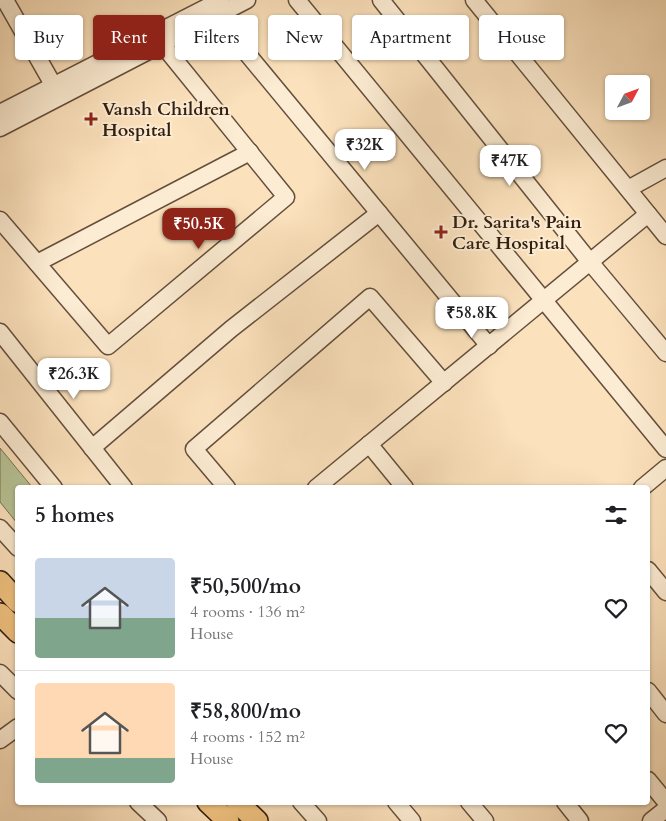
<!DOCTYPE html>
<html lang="en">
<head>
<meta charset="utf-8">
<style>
	:root { --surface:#fff; --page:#f2f2f2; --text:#202124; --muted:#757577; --line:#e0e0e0; --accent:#8f2418 }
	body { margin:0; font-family:Cardo,serif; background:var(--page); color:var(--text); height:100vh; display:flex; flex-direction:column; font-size:19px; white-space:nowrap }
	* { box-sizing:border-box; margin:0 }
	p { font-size:16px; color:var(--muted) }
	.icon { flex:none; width:28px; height:28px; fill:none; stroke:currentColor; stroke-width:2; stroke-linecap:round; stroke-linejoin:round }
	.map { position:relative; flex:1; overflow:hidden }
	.details { position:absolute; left:15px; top:485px; width:635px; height:320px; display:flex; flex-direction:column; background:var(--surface); border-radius:5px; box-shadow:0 1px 4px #0004 }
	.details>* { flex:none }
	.top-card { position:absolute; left:15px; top:15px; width:636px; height:45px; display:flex; gap:10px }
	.needle { width:32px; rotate:49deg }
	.buttons { position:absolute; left:605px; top:75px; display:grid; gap:10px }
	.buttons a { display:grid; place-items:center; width:45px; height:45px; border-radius:5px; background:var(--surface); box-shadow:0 1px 4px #0004; font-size:25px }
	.price { position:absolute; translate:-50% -42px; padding:0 11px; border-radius:10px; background:#fff; color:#222; font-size:16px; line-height:32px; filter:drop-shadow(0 1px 2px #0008) }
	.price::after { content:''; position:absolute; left:50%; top:30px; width:15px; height:11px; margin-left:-8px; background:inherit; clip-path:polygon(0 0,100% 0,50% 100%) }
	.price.selected { background:var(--accent); color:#fff }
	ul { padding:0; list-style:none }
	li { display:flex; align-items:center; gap:15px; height:125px; padding:0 20px }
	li+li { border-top:1px solid var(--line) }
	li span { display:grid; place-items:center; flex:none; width:140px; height:100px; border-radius:5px; color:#555 }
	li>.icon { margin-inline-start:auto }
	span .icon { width:60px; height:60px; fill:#fffc; stroke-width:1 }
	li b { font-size:21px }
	h2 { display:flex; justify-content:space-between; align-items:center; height:60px; padding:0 20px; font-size:21px }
	.pill { padding:0 18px; border-radius:5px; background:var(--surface); box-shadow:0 1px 4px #0004; font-size:18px; line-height:45px }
	.pill.selected { background:var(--accent); color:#fff }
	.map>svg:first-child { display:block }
	.green { fill:#b8c496; stroke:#757154 }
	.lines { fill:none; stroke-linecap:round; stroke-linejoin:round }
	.minor-casing { stroke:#644f3c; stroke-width:19 }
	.major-casing { stroke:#321e11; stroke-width:24 }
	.minor { stroke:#fcecd3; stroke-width:16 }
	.major { stroke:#eec07e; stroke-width:21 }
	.poi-dot { fill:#8f2418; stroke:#fcecd3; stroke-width:2 }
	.labels { text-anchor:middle; stroke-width:4; stroke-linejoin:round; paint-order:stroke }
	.poi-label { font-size:18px; font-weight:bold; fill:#321e11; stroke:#fcecd3; text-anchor:start }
</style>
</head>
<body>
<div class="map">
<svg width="666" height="821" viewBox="0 0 666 821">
	<rect width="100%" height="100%" fill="#fbe1bc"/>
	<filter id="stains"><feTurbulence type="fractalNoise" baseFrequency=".004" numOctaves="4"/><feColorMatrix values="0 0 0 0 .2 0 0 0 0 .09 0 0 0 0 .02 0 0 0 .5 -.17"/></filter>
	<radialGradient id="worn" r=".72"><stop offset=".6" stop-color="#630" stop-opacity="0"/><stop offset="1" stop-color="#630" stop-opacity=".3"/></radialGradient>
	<!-- green -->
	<path class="green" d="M0,448l32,39 -14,1 -1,35 -17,-21z"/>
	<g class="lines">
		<defs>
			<g id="minor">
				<path d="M5,0l54,95"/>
				<path d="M297,0l369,449"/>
				<path d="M381,0l209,262 76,91"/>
				<path d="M474,0l192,236"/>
				<path d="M216,16l273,330"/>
				<path d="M0,113l221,-113"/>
				<path d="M0,128l247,-128"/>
				<path d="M628,189l38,-21"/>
				<path d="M0,220l108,126 178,-149 -124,-153"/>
				<path d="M37,263l213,-111"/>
				<path d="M0,332l124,156"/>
				<path d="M0,422l54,66"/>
				<path d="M369,444l36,44"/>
				<path d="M92,448l139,-119 148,-116"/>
				<path d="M227,488l-33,-39 176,-152 74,86"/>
				<path d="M316,488l332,-274"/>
				<path d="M642,488l24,-20"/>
				<path d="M0,528l18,20"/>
				<path d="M648,570l18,22"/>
				<path d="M0,673l18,18"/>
				<path d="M648,691l18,23"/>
				<path d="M0,740l18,-13"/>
				<path d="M648,780l18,22"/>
				<path d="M138,802l20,19"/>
				<path d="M301,802l17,19"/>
				<path d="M396,802l16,19"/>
				<path d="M469,802l16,19"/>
				<path d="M565,802l15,19"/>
				<path d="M651,821l15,-12"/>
			</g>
			<g id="major">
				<path d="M0,582l18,20"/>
				<path d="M0,614l18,18"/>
				<path d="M208,802l20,19"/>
				<path d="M237,802l20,19"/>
			</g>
		</defs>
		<!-- minor casing -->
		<use href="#minor" class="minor-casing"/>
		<!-- major casing -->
		<use href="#major" class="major-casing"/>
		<!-- minor -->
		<use href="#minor" class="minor"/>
		<!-- major -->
		<use href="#major" class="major"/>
	</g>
	<!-- markers -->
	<g class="poi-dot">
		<path d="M88.5 111.5h5v5h5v5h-5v5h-5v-5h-5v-5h5z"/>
		<path d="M438.5 224.5h5v5h5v5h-5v5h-5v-5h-5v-5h5z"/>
	</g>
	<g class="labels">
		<!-- poi labels -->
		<g class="poi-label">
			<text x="102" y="115">Vansh Children<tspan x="102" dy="21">Hospital</tspan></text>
			<text x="452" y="228">Dr. Sarita's Pain<tspan x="452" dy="21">Care Hospital</tspan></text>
		</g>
	</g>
	<rect width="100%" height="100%" filter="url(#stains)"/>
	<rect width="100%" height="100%" fill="url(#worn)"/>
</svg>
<div class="buttons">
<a><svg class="needle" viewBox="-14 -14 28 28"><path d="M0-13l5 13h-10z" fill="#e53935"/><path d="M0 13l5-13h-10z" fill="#757577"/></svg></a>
</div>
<b class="price" style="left:365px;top:171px">₹32K</b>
<b class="price" style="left:510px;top:187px">₹47K</b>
<b class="price selected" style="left:199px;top:250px">₹50.5K</b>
<b class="price" style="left:472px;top:339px">₹58.8K</b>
<b class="price" style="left:74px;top:400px">₹26.3K</b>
<div class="top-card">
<a class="pill">Buy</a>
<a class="pill selected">Rent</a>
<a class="pill">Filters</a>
<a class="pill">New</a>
<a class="pill">Apartment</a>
<a class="pill">House</a>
</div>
<section class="details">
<h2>5 homes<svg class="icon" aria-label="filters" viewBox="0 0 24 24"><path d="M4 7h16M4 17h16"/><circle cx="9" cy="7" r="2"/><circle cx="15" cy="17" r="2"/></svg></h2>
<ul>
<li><span style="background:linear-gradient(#c9d6e8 60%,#7fa58c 0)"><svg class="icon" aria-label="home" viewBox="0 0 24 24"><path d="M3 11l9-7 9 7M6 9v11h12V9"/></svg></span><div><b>₹50,500/mo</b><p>4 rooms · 136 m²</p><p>House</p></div><svg class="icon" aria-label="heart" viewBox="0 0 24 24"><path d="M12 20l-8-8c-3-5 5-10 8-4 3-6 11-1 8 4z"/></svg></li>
<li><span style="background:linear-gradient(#ffd9b3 75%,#7fa58c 0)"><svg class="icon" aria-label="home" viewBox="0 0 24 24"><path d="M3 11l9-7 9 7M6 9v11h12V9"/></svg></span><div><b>₹58,800/mo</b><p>4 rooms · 152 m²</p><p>House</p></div><svg class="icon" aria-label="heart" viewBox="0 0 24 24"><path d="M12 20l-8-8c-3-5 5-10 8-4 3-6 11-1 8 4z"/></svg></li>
</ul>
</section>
</div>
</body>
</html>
